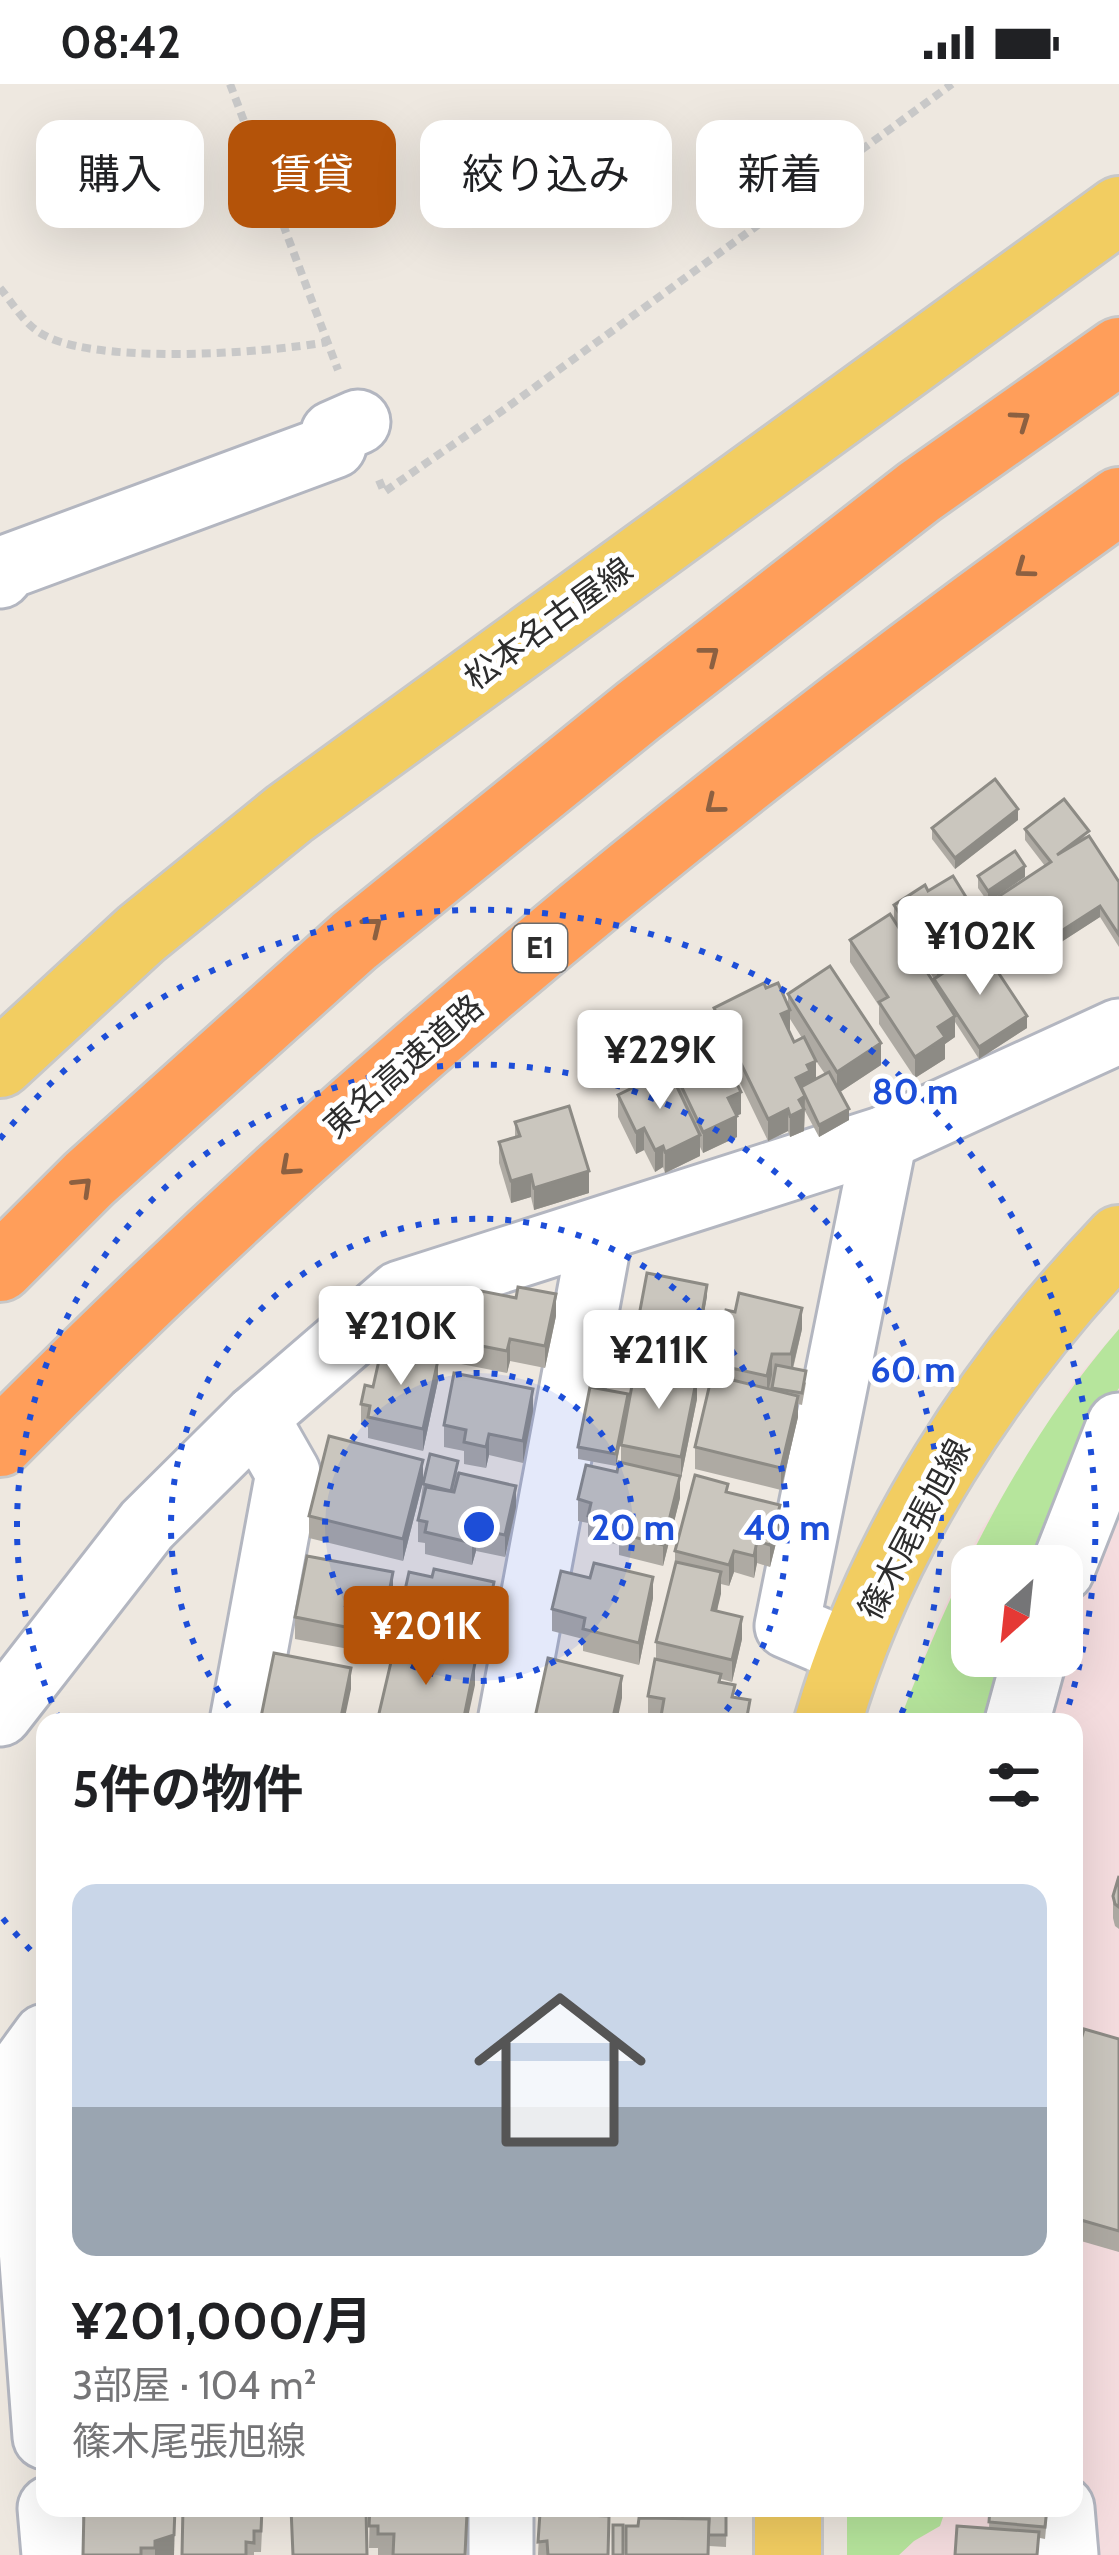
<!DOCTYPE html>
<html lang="ja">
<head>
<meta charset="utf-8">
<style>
	:root { --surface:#fff; --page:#f6f6f6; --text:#202124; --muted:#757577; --line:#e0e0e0; --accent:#b45309 }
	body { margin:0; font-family:Cabin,"Noto Sans JP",sans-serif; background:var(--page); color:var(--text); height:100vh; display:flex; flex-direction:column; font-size:45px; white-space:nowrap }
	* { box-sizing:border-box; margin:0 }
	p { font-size:39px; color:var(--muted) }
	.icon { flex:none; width:66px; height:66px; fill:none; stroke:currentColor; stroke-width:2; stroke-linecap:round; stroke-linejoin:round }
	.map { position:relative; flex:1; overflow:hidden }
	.sheet { position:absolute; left:36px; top:1629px; width:1047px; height:804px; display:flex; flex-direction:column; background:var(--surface); border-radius:24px; box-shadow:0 12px 48px #0002 }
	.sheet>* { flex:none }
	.banner { position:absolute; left:36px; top:36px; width:1047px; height:108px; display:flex; gap:24px }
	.needle { width:78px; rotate:207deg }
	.controls { position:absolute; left:951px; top:1461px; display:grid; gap:24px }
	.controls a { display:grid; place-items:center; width:132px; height:132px; border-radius:24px; background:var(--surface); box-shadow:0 12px 48px #0002; font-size:60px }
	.price { position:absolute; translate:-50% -102px; padding:0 27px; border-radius:12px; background:#fff; color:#222; font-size:39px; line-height:78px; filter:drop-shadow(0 3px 6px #0008) }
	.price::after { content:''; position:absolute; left:50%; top:72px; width:36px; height:27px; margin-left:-18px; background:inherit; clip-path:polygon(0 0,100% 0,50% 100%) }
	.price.current { background:var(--accent); color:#fff }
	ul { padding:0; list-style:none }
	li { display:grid; align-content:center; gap:24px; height:636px; padding:0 36px }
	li+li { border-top:3px solid var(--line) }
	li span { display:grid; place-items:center; height:372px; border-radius:24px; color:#555 }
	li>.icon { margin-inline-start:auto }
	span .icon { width:216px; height:216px; fill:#fffc; stroke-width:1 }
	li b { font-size:51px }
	h2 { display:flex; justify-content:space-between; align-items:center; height:144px; padding:0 36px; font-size:51px }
	.chip { padding:0 42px; border-radius:24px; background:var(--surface); box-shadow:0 12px 48px #0002; font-size:42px; line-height:108px }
	.chip.current { background:var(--accent); color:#fff }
	.status { display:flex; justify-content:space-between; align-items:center; height:84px; padding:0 60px; background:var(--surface); direction:ltr }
	.status svg { height:33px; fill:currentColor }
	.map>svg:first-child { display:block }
	.medical { fill:#f5dddf; fill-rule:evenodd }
	.green { fill:#b6e59c }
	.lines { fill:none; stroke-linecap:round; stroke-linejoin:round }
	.minor-casing { stroke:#b3b6c0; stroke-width:69 }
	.major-casing { stroke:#c8c8c8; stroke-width:72 }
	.highway-casing { stroke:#c8c8c8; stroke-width:72 }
	.path { stroke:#c8c8c8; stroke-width:8; stroke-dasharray:9 6; stroke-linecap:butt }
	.minor { stroke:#fff; stroke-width:63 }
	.major { stroke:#f2cd61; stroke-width:66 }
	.highway { stroke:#ff9e5a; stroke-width:66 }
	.wall { fill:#aeaaa3; fill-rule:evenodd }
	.shaded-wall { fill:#8d8b85 }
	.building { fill:#cac6be; stroke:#8d8b85; stroke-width:3 }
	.oneway { stroke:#8c6041 }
	.ring { fill:none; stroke:#1d4ed8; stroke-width:6; stroke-dasharray:6 12 }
	.labels { text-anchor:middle; stroke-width:10; stroke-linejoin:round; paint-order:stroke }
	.shield { fill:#fff; stroke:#6c6c6c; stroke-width:3 }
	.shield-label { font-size:30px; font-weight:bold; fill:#2d2d2d }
	.street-label { font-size:33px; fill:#2d2d2d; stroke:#fff }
	.centre { fill:#1d4ed8; stroke:#fff; stroke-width:6 }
	.ring-label { font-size:36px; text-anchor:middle; font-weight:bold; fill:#1d4ed8; stroke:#fff; stroke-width:10; stroke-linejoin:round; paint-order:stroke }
</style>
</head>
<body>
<div class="status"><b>08:42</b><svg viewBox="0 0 49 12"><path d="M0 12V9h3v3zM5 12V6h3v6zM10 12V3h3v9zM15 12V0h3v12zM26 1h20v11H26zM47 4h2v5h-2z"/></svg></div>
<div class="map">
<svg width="1119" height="2471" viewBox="0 0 1119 2471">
	<rect width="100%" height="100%" fill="#eee8e0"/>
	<!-- medical -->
	<path class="medical" d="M1119,1245v1226h-272v-47h227v-786h-175l36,-95 45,-95 94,-151zM972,1482h90v90h-90z"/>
	<!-- green -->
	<g class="green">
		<path d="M1119,1245v59l-11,17 -62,161h-74v90h43l-18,66h-98c55,-143 119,-276 220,-393z"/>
		<path d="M847,2424h99l-6,18 -26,15 -15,14h-52z"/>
	</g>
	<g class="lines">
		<defs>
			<g id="minor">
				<path d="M0,492l7,-9 327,-121 -1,-13 25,-11"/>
				<path d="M1062,1486l57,-145"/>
				<path d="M848,1568l-61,-26 98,-488"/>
				<path d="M0,1630l147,-189 109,-108 144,-124 485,-155 234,-107"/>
				<path d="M242,1638l46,-249 -32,-56"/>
				<path d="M510,1638l91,-491"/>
				<path d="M1017,1638l18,-66"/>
				<path d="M45,1952l-27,37 27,364"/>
				<path d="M50,2424l4,47"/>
				<path d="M1062,2424l4,47"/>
				<path d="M501,2471v-47"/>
			</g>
			<g id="major">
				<path d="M0,980l141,-130 148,-120 830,-604"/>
				<path d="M828,1638c52,-180 162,-348 291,-483"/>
				<path d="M788,2424v47"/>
			</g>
			<g id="highway">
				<path d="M0,1184l89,-89 265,-238 284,-230 281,-219 200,-141"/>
				<path d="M0,1359c343,-348 722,-659 1119,-942"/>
			</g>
		</defs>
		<!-- minor casing -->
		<use href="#minor" class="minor-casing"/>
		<!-- major casing -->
		<use href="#major" class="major-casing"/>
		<!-- highway casing -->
		<use href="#highway" class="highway-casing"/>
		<!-- path -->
		<g class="path">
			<path d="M230,0l108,286"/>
			<path d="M0,204c11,13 22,32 36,42 47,37 231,23 291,12"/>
			<path d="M379,396l5,12 118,-81 450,-327"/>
		</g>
		<!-- minor -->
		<use href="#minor" class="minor"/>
		<!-- major -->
		<use href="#major" class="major"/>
		<!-- highway -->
		<use href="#highway" class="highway"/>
	</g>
	<!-- wall -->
	<g class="wall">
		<path d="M1018,736l-63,49 -23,-30v-11z"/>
		<path d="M1025,745l64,8 30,45v65l-19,-30 -76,49 -34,-53v-11l55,-36 -20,-26z"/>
		<path d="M978,792l47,1 -37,25 -10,-14z"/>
		<path d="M928,807l59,62 40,75 -48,31 -24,-37v15l-10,7v15l-30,19 -36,-54v-18l-29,-44v-22l44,-20v-15zM922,875l12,20v4l-14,-22z"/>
		<path d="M766,904l22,17v-11l93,71 -41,27 9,28 -30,17 -14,-26 -1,20 -14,6 -2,-6 -20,10 -54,-112v-21zM790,935l12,19 -8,4 -5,-10zM816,977l9,13 -9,5z"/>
		<path d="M666,970l75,60 -4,1v22l-34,16 -3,-6v9l-35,17 -2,-6 -8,5 -11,-22 -8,4 -18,-37v-22l48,-23z"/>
		<path d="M515,1038l74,71 -55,17 -3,-13 -20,6 -12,-40v-21l16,-5z"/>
		<path d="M707,1212l-14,80 -61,-12v-11z"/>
		<path d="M556,1232l-11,52 -35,-7 -3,12 -51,-10v-22z"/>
		<path d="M802,1245l-9,40 13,14 -4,22 -4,-1v13l-17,73 -86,-21v-22l18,-72v-11z"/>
		<path d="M438,1297l-15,70 -55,-13v-11l-7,-2v-21l12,-17z"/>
		<path d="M697,1315l-16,79h-1v20l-17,68 -44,-11v-10l-31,-8v-14l-10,-2v-22l39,-27 4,-10v-17z"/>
		<path d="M628,1321l-12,61 -38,-7v-12z"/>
		<path d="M533,1327l-10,52 -34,-8 -3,13 -22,-4v-13l-20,-4v-22z"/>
		<path d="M458,1388l58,35 -11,50 -29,-6 -4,14 -47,-11v-11l-7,-1v-22l5,-36z"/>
		<path d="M423,1398l-20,79 -94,-23v-22z"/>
		<path d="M728,1409l52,34 -10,40 -13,-4 -3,15 -20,-6 -5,14 -8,-2 -4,27 25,28 -10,43 -11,-3v4l14,14 15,25 -90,-2 -12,-3v-21l8,-37v-17l19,-78v-13z"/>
		<path d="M393,1510l-12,61 -86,-16v-22z"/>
		<path d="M653,1514l-14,67 -56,-14v-12l-31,-8v-22z"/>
		<path d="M494,1520l-9,44 -34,-7 -3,12 27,32 -39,-31 1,-2 -39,-8v-22z"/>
		<path d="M1119,1792v53l-4,-3 -2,-8v-22z"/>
		<path d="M1119,1955v213l-45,-13v-175z"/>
		<path d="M175,2424l-1,47h-91z"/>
		<path d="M263,2424l-2,44h-7v3h-72z"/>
		<path d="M370,2424l64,3 32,44h-88v-7h-9z"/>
		<path d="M727,2424l-1,39 -17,-1 -71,-20z"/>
		<path d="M990,2424h58l-3,31 -56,-11z"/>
		<path d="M540,2429l69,42h-71z"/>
	</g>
	<!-- shaded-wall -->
	<g class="shaded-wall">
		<path d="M1018,725v11l-63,49v-11z"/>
		<path d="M1025,782v11l-37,25v-11z"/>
		<path d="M1100,822v11l-76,49v-11z"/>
		<path d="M987,847v22l-50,31v-22z"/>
		<path d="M922,854v21l-5,4v-22z"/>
		<path d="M790,926v22l-9,4v-22z"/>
		<path d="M955,932v21l-10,7v15l-30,19v-21l23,-30z"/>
		<path d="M1027,932v12l-48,31v-12z"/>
		<path d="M881,959v22l-44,29v-22z"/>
		<path d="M816,977v21l-13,14 -7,-18 11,-13z"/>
		<path d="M741,1008v22l-13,5v-21z"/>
		<path d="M805,1012l-1,35 -14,6v-21l9,-16z"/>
		<path d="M788,1025v22l-20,10v-22z"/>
		<path d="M849,1025v11l-30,17v-12z"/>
		<path d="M737,1032v21l-34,16v-21z"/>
		<path d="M644,1044v22l-8,4v-22z"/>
		<path d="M700,1051v21l-35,17v-21z"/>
		<path d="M663,1062v21l-8,5v-22z"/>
		<path d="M589,1087v22l-55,17v-22z"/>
		<path d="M531,1091v22l-20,6v-22z"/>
		<path d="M707,1201v11l-14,80v-11z"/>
		<path d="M556,1210v22l-11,52v-22z"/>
		<path d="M802,1224v21l-11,46v-21z"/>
		<path d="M510,1255v22l-3,12v-22z"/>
		<path d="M772,1270v21l-5,22v-21z"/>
		<path d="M438,1276v21l-15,70v-22z"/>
		<path d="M697,1293v22l-16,79v-21z"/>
		<path d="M533,1305v22l-10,52v-22z"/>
		<path d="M628,1310v11l-12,61v-12z"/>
		<path d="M798,1312v21l-17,73v-22z"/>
		<path d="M489,1350v21l-3,13v-21z"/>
		<path d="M423,1376v22l-20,79v-22z"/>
		<path d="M680,1392v22l-17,68v-21z"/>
		<path d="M516,1402v21l-11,50v-22z"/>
		<path d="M780,1421v22l-10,40v-22z"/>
		<path d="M476,1445v22l-4,14v-22z"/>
		<path d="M757,1457v22l-3,15v-22z"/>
		<path d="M734,1467v21l-5,14v-21z"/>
		<path d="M393,1488v22l-12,61v-21z"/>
		<path d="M721,1488v22l-9,37v-21z"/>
		<path d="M653,1493v21l-14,67v-22z"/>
		<path d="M494,1498v22l-9,44v-21z"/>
		<path d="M742,1533v22l-10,43v-22z"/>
		<path d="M451,1535v22l-3,14v-22z"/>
		<path d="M475,1579v22l-8,37h-4z"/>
		<path d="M351,1584v21l-7,33h-4z"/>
		<path d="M622,1592v22l-5,24h-5z"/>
		<path d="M175,2424l-1,47h-19v-14z"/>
	</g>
	<!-- building -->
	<g class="building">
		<path d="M995,695l23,30 -63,49 -23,-30z"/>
		<path d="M1064,715l25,32 -32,24 32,-19 30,46v53l-19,-29 -76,49 -34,-53 61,-40 -26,-33z"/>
		<path d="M1015,767l10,15 -37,25 -10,-15z"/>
		<path d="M953,792l34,55 -50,31 -15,-24 -5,3 -23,-36 31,-20 3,6z"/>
		<path d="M890,830l65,102 -17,11 7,10 -30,20 -36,-55 9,-5 -38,-57z"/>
		<path d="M982,864l45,68 -48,31 -45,-68z"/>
		<path d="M830,882l51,77 -44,29 -49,-78z"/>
		<path d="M764,899l2,5 12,-5 12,27 -9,4 13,28 10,-5 12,24 -9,4 3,6 -14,7 9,18 -6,4 5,9 -14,7 -2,-7 -20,10 -54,-111z"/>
		<path d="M712,949l29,59 -13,6 9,18 -34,16 -37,-78z"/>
		<path d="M669,986l31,65 -35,17 -2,-6 -8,4 -11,-22 -8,4 -18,-37z"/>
		<path d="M829,988l20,37 -30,16 -18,-38z"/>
		<path d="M569,1022l20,65 -55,17 -3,-13 -20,6 -12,-39 21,-6 -5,-14z"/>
		<path d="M647,1189l60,12 -14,80 -61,-12z"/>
		<path d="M518,1203l38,7 -11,52 -35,-7 -3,12 -51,-10 10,-53 50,10z"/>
		<path d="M739,1209l63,15 -11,46h-19l-5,22 -54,-12 13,-54 9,2z"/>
		<path d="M382,1263l56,13 -15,69 -55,-12 2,-11 -9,-2 4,-19 8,2z"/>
		<path d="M776,1281l30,6 -4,22 -30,-5z"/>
		<path d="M635,1285l34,7 1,-4 27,5 -16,80 -60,-12z"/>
		<path d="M454,1289l79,16 -10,52 -34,-7 -3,13 -22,-5 2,-12 -22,-5z"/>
		<path d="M712,1291l86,21 -17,72 -86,-21z"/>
		<path d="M590,1303l38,7 -12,60 -38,-7z"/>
		<path d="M329,1352l94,24 -20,79 -94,-23z"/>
		<path d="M430,1370l28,7 -7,30 -28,-7z"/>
		<path d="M619,1378l61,14 -17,69 -44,-12 2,-9 -33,-8 3,-13 -13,-4 8,-34 31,7z"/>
		<path d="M459,1389l57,13 -11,49 -29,-6 -4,14 -47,-11 2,-10 -9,-2 8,-33 28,5z"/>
		<path d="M695,1391l33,9 -2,8 54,13 -10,40 -13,-4 -3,15 -20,-5 -5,14 -54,-14z"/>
		<path d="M307,1472l86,16 -12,62 -86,-17z"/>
		<path d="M676,1478l45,10 -9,38 30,7 -10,43 -76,-18z"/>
		<path d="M594,1479l59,14 -14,66 -56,-14 2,-11 -33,-9 9,-38 29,7z"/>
		<path d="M434,1485l60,13 -9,45 -34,-8 -3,14 -50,-11 11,-50 23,5z"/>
		<path d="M395,1561l41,9 9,-7 6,11 24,5 -12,59h-86z"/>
		<path d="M274,1569l77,15 -11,54h-80z"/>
		<path d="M548,1574l74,18 -10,46h-78z"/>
		<path d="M655,1575l66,15 -2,8 16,3 -3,12 18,3 -4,22h-86l4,-23 -16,-3z"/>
		<path d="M1119,1792v31l-4,-3 -2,-8z"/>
		<path d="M1084,1945l35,10v192l-45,-13v-154z"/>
		<path d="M84,2424h91l-1,27 -19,6v7h-14v7h-58z"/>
		<path d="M183,2424h79l-1,23h-7v12l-8,-1v13h-64z"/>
		<path d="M291,2424h75l1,47h-74z"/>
		<path d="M370,2424h64v3l33,2 -2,42h-72l1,-21h-16v-8h-9z"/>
		<path d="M683,2424h43v27h-18l1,-16h-27z"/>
		<path d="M990,2424h57l-2,19 -56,-5z"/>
		<path d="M540,2429l69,3 -1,39h-60l-1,-14 -9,1z"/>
		<path d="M639,2434l70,1 -1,36h-82v-29h12z"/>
		<rect x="613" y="2441" width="10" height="30"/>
		<path d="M957,2442l82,6 -2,23h-82z"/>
	</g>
	<!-- one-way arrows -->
	<defs><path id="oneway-chevron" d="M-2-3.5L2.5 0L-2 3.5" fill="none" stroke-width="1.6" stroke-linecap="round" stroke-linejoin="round" transform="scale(3)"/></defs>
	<g class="oneway">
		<use href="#oneway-chevron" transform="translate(1021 336) rotate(-35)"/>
		<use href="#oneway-chevron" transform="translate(1024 485) rotate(144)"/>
		<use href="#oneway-chevron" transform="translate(710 571) rotate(-38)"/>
		<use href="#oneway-chevron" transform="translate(714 721) rotate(141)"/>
		<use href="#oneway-chevron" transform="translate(373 842) rotate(-39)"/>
		<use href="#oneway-chevron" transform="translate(289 1083) rotate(138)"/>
		<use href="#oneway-chevron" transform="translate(83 1102) rotate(-44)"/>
	</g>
	<!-- distance rings -->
	<circle cx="479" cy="1443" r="154" fill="#1d4ed8" fill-opacity=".12"/>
	<g class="ring">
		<circle cx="479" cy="1443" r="154"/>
		<path d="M240 1637A308 308 0 1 1 718 1637"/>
		<path d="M59 1635A462 462 0 1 1 899 1635"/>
		<path d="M43 1879A616 616 0 0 1 0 1831M0 1055A616 616 0 0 1 1065 1633"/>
	</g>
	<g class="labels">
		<!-- shield labels -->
		<rect class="shield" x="513" y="840" width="54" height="48" rx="9"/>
		<g class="shield-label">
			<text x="540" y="874">E1</text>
		</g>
		<!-- street labels -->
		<g class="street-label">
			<text transform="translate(548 539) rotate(-36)" y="12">松本名古屋線</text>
			<text transform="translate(403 982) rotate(-41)" y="12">東名高速道路</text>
			<text transform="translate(914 1445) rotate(-62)" y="12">篠木尾張旭線</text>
		</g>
	</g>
	<circle cx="479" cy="1443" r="18" class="centre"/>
	<g class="ring-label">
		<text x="915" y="1020">80 m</text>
		<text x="913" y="1298">60 m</text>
		<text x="633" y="1456">20 m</text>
		<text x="787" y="1456">40 m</text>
	</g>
</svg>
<div class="controls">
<a><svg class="needle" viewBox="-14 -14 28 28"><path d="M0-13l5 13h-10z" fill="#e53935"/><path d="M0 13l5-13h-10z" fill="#757577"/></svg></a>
</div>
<b class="price" style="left:980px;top:914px">¥102K</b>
<b class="price" style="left:660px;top:1028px">¥229K</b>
<b class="price" style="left:401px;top:1304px">¥210K</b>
<b class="price" style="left:659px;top:1328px">¥211K</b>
<b class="price current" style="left:426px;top:1604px">¥201K</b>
<div class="banner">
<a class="chip">購入</a>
<a class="chip current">賃貸</a>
<a class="chip">絞り込み</a>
<a class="chip">新着</a>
</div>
<section class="sheet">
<h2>5件の物件<svg class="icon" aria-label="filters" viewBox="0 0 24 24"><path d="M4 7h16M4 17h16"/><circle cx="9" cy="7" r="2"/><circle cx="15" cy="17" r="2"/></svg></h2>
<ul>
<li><span style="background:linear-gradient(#c9d6e8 60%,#9aa5b1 0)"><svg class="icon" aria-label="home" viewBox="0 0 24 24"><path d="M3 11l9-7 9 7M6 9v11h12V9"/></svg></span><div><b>¥201,000/月</b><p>3部屋 · 104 m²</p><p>篠木尾張旭線</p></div></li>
</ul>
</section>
</div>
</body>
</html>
